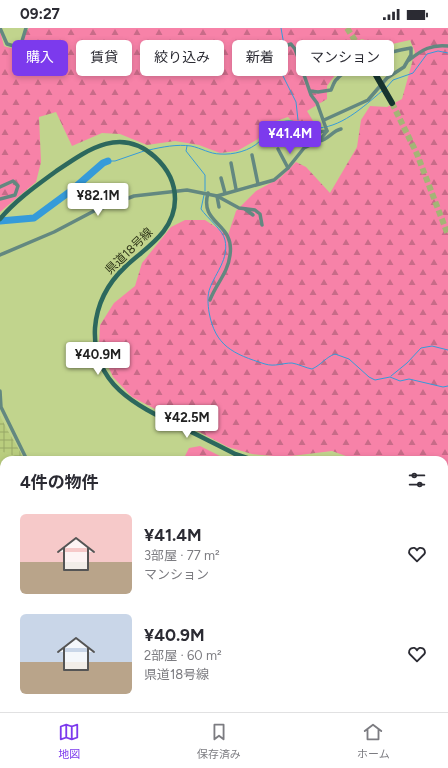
<!DOCTYPE html>
<html lang="ja">
<head>
<meta charset="utf-8">
<style>
	:root { --surface:#fff; --page:#f2f2f3; --text:#2b2b33; --muted:#7c7c81; --line:#e1e1e2; --accent:#7c3aed }
	body { margin:0; font-family:Figtree,"Noto Sans JP",sans-serif; background:var(--page); color:var(--text); height:100vh; display:flex; flex-direction:column; font-size:15px; white-space:nowrap }
	* { box-sizing:border-box; margin:0 }
	p { font-size:13px; color:var(--muted) }
	.icon { flex:none; width:22px; height:22px; fill:none; stroke:currentColor; stroke-width:2; stroke-linecap:round; stroke-linejoin:round }
	.map { position:relative; flex:1; overflow:hidden }
	.sheet { position:absolute; left:0px; top:428px; width:448px; height:256px; display:flex; flex-direction:column; background:var(--surface); border-radius:12px 12px 0 0; box-shadow:0 2px 6px #0003 }
	.sheet>* { flex:none }
	.hud { position:absolute; left:12px; top:12px; width:424px; height:36px; display:flex; gap:8px }
	.price { position:absolute; translate:-50% -34px; padding:0 9px; border-radius:4px; background:#fff; color:#222; font-size:13px; line-height:26px; filter:drop-shadow(0 1px 2px #0008) }
	.price::after { content:''; position:absolute; left:50%; top:24px; width:12px; height:9px; margin-left:-6px; background:inherit; clip-path:polygon(0 0,100% 0,50% 100%) }
	.price.active { background:var(--accent); color:#fff }
	ul { padding:0; list-style:none }
	li { display:flex; align-items:center; gap:12px; height:100px; padding:0 20px }
	li span { display:grid; place-items:center; flex:none; width:112px; height:80px; border-radius:6px; color:#555 }
	li>.icon { margin-inline-start:auto }
	span .icon { width:48px; height:48px; fill:#fffc; stroke-width:1 }
	li b { font-size:17px }
	h2 { display:flex; justify-content:space-between; align-items:center; height:48px; padding:0 20px; font-size:17px }
	.tag { padding:0 14px; border-radius:6px; background:var(--surface); box-shadow:0 2px 6px #0003; font-size:14px; line-height:36px }
	.tag.active { background:var(--accent); color:#fff }
	.status { display:flex; justify-content:space-between; align-items:center; height:28px; padding:0 20px; background:var(--surface); direction:ltr }
	.status svg { height:11px; fill:currentColor }
	.tabs { display:flex; justify-content:space-around; align-items:center; height:56px; border-top:1px solid var(--line); background:var(--surface); font-size:11px; color:var(--muted) }
	.tabs a { display:grid; justify-items:center; gap:2px }
	.tabs .active { color:var(--accent) }
	.map>svg:first-child { display:block }
	.built { fill:#b9cd7e }
	.industrial { fill:url(#industrial-grid) }
	.forest { fill:url(#forest-firs) }
	.lines { fill:none; stroke-linecap:round; stroke-linejoin:round }
	.stream { stroke:#359bda; stroke-width:1 }
	.river { stroke:#359bda; stroke-width:7 }
	.highway-tunnel { stroke:#a4b476; stroke-width:6; stroke-dasharray:6 3; stroke-linecap:butt }
	.street { stroke:#638880; stroke-width:3.5 }
	.secondary { stroke:#2c685d; stroke-width:4.5 }
	.highway { stroke:#16342f; stroke-width:6 }
	.labels { text-anchor:middle; stroke-width:3.5; stroke-linejoin:round; paint-order:stroke }
	.street-label { font-size:12px; fill:#2f3619; stroke:#c1d48d }
</style>
</head>
<body>
<div class="status"><b>09:27</b><svg viewBox="0 0 49 12"><path d="M0 12V9h3v3zM5 12V6h3v6zM10 12V3h3v9zM15 12V0h3v12zM26 1h20v11H26zM47 4h2v5h-2z"/></svg></div>
<div class="map">
<svg width="448" height="684" viewBox="0 0 448 684">
	<defs>
		<pattern id="industrial-grid" width="8" height="8" patternUnits="userSpaceOnUse"><rect width="8" height="8" fill="#b9cd7e"/><path d="M0 4h8M4 0v8" fill="none" stroke="#97a766"/></pattern>
		<pattern id="forest-firs" width="22" height="20" patternUnits="userSpaceOnUse"><rect width="22" height="20" fill="#f782a8"/><path d="M5 1l3.5 6h-7zM16 11l3.5 6h-7z" fill="#c86b88"/></pattern>
	</defs>
	<rect width="100%" height="100%" fill="#c1d48d"/>
	<!-- built -->
	<path class="built" d="M0,423l15,5 3,4h-14v24h-4z"/>
	<!-- industrial -->
	<path class="industrial" d="M0,388l8,15 17,29h-7l-3,-4 -15,-5z"/>
	<!-- forest -->
	<g class="forest">
		<path d="M29,0h419v454l-4,-1v-21h-87l-25,-9 -49,6 -31,-3 -24,-7 -96,-50 -19,-20 -14,-31 1,-21 14,-22 21,-17 7,-23 29,-36 14,-7h20l23,15 8,-24 20,-20 24,-13 16,-16 10,5 24,26 27,-46 4,-27 9,-14 17,1 15,-8 13,-47 -5,-12 -22,5 -27,-6 -34,47v13l-20,12 8,13 -15,5 -12,-12 -21,7 -9,15 -21,12 -17,2 -21,-8 -24,-4 -28,4 -27,-11 -18,-1 -30,13 -16,-34 -17,5 2,45 -5,20 -36,30v-181l4,15c20,8 16,-9 25,-18z"/>
		<path d="M200,418l28,14h-42l-1,-4 4,-8z"/>
		<path d="M444,487h4v56l-4,1z"/>
		<path d="M448,557v127h-248l-3,-4h247v-122z"/>
	</g>
	<g class="lines">
		<!-- stream -->
		<g class="stream">
			<path d="M281,0l3,17"/>
			<path d="M285,20l-1,17 -3,7 15,30 2,18"/>
			<path d="M386,60l7,-8 20,-7 14,-19 11,-3 10,2"/>
			<path d="M187,118l-1,5 19,24v16"/>
			<path d="M149,122c13,-3 28,-6 42,-4 10,2 19,8 29,8 13,1 30,-3 40,-13 6,-6 12,-14 20,-18 15,-7 21,5 34,5 26,1 49,-21 68,-37"/>
			<path d="M108,133h7l29,-10"/>
			<path d="M204,167l-3,14c6,9 22,21 24,31 4,19 -9,32 -15,48 -3,7 -2,17 -1,24 6,34 24,42 56,52 10,3 17,-1 27,-1 6,1 14,5 20,6 9,-4 14,-12 23,-15l14,5 20,18 6,3 15,-3 10,4 9,-2 34,8 5,-1"/>
			<path d="M391,348l16,-13 14,-15 11,-2 16,4"/>
		</g>
		<!-- river -->
		<path class="river" d="M0,193l34,-3 38,-28 31,-27 5,-2"/>
		<!-- highway-tunnel -->
		<g class="highway-tunnel">
			<path d="M347,0l15,23"/>
			<path d="M392,75l25,51 31,81"/>
		</g>
		<!-- street -->
		<g class="street">
			<path d="M0,0l7,16 7,2 8,-5 4,-13"/>
			<path d="M409,32c13,-10 22,-16 39,-14"/>
			<path d="M310,63l8,1 13,-2c2,-4 3,-9 6,-11 14,-16 54,-28 74,-31v7l-7,12 -17,11 -19,22 -44,20"/>
			<path d="M310,105l17,-2"/>
			<path d="M319,113c9,-1 13,-10 22,-12"/>
			<path d="M278,121l10,19"/>
			<path d="M252,127l6,29"/>
			<path d="M231,135l5,26"/>
			<path d="M221,150l4,15"/>
			<path d="M0,159l13,-6 5,5 -3,9 -15,4"/>
			<path d="M208,165c-9,32 27,29 22,62 -2,18 -14,29 -20,45"/>
			<path d="M217,168l22,12 16,2 5,4 2,11"/>
			<path d="M217,168l2,11"/>
			<path d="M245,181l8,6"/>
			<path d="M0,227l54,-23 40,-21 40,-15 53,-6 30,6 57,-16 14,-12 16,-20 15,-7 8,-10 -10,-28 -6,-8 -16,-46 -4,-5 -19,6"/>
			<path d="M0,363l1,16 26,53"/>
			<path d="M0,486h4"/>
			<path d="M0,501l4,-1"/>
			<path d="M0,515h4"/>
			<path d="M0,547h4"/>
			<path d="M444,579l4,-5"/>
			<path d="M0,609h4"/>
			<path d="M0,621l4,1"/>
			<path d="M1,648l3,-12"/>
			<path d="M79,680l8,4"/>
		</g>
		<!-- secondary -->
		<g class="secondary">
			<path d="M0,191c16,-19 36,-33 55,-47 31,-21 65,-47 100,-15 12,11 20,26 20,42 0,33 -30,49 -50,68 -18,17 -28,36 -30,61 -3,56 40,77 84,98 19,9 38,19 56,28l18,6"/>
			<path d="M444,554l4,-1"/>
			<path d="M0,580l4,2"/>
			<path d="M152,680l5,4"/>
		</g>
		<!-- highway -->
		<g class="highway">
			<path d="M362,23l30,52"/>
			<path d="M0,677l4,1"/>
			<path d="M9,680l11,4"/>
			<path d="M0,682l6,2"/>
		</g>
	</g>
	<g class="labels">
		<!-- street labels -->
		<g class="street-label">
			<text transform="translate(129 223) rotate(-44)" y="4">県道18号線</text>
		</g>
	</g>
</svg>
<b class="price active" style="left:290px;top:127px">¥41.4M</b>
<b class="price" style="left:98px;top:189px">¥82.1M</b>
<b class="price" style="left:98px;top:348px">¥40.9M</b>
<b class="price" style="left:187px;top:411px">¥42.5M</b>
<div class="hud">
<a class="tag active">購入</a>
<a class="tag">賃貸</a>
<a class="tag">絞り込み</a>
<a class="tag">新着</a>
<a class="tag">マンション</a>
</div>
<section class="sheet">
<h2>4件の物件<svg class="icon" aria-label="filters" viewBox="0 0 24 24"><path d="M4 7h16M4 17h16"/><circle cx="9" cy="7" r="2"/><circle cx="15" cy="17" r="2"/></svg></h2>
<ul>
<li><span style="background:linear-gradient(#f6c9c9 60%,#b9a48a 0)"><svg class="icon" aria-label="home" viewBox="0 0 24 24"><path d="M3 11l9-7 9 7M6 9v11h12V9"/></svg></span><div><b>¥41.4M</b><p>3部屋 · 77 m²</p><p>マンション</p></div><svg class="icon" aria-label="heart" viewBox="0 0 24 24"><path d="M12 20l-8-8c-3-5 5-10 8-4 3-6 11-1 8 4z"/></svg></li>
<li><span style="background:linear-gradient(#c9d6e8 60%,#b9a48a 0)"><svg class="icon" aria-label="home" viewBox="0 0 24 24"><path d="M3 11l9-7 9 7M6 9v11h12V9"/></svg></span><div><b>¥40.9M</b><p>2部屋 · 60 m²</p><p>県道18号線</p></div><svg class="icon" aria-label="heart" viewBox="0 0 24 24"><path d="M12 20l-8-8c-3-5 5-10 8-4 3-6 11-1 8 4z"/></svg></li>
</ul>
</section>
</div>
<nav class="tabs">
<a class="active"><svg class="icon" aria-label="map" viewBox="0 0 24 24"><path d="M3 6l6-2 6 2 6-2v14l-6 2-6-2-6 2zM9 4v14M15 6v14"/></svg>地図</a>
<a><svg class="icon" aria-label="saved" viewBox="0 0 24 24"><path d="M7 4h10v16l-5-4-5 4z"/></svg>保存済み</a>
<a><svg class="icon" aria-label="home" viewBox="0 0 24 24"><path d="M3 11l9-7 9 7M6 9v11h12V9"/></svg>ホーム</a>
</nav>
</body>
</html>
